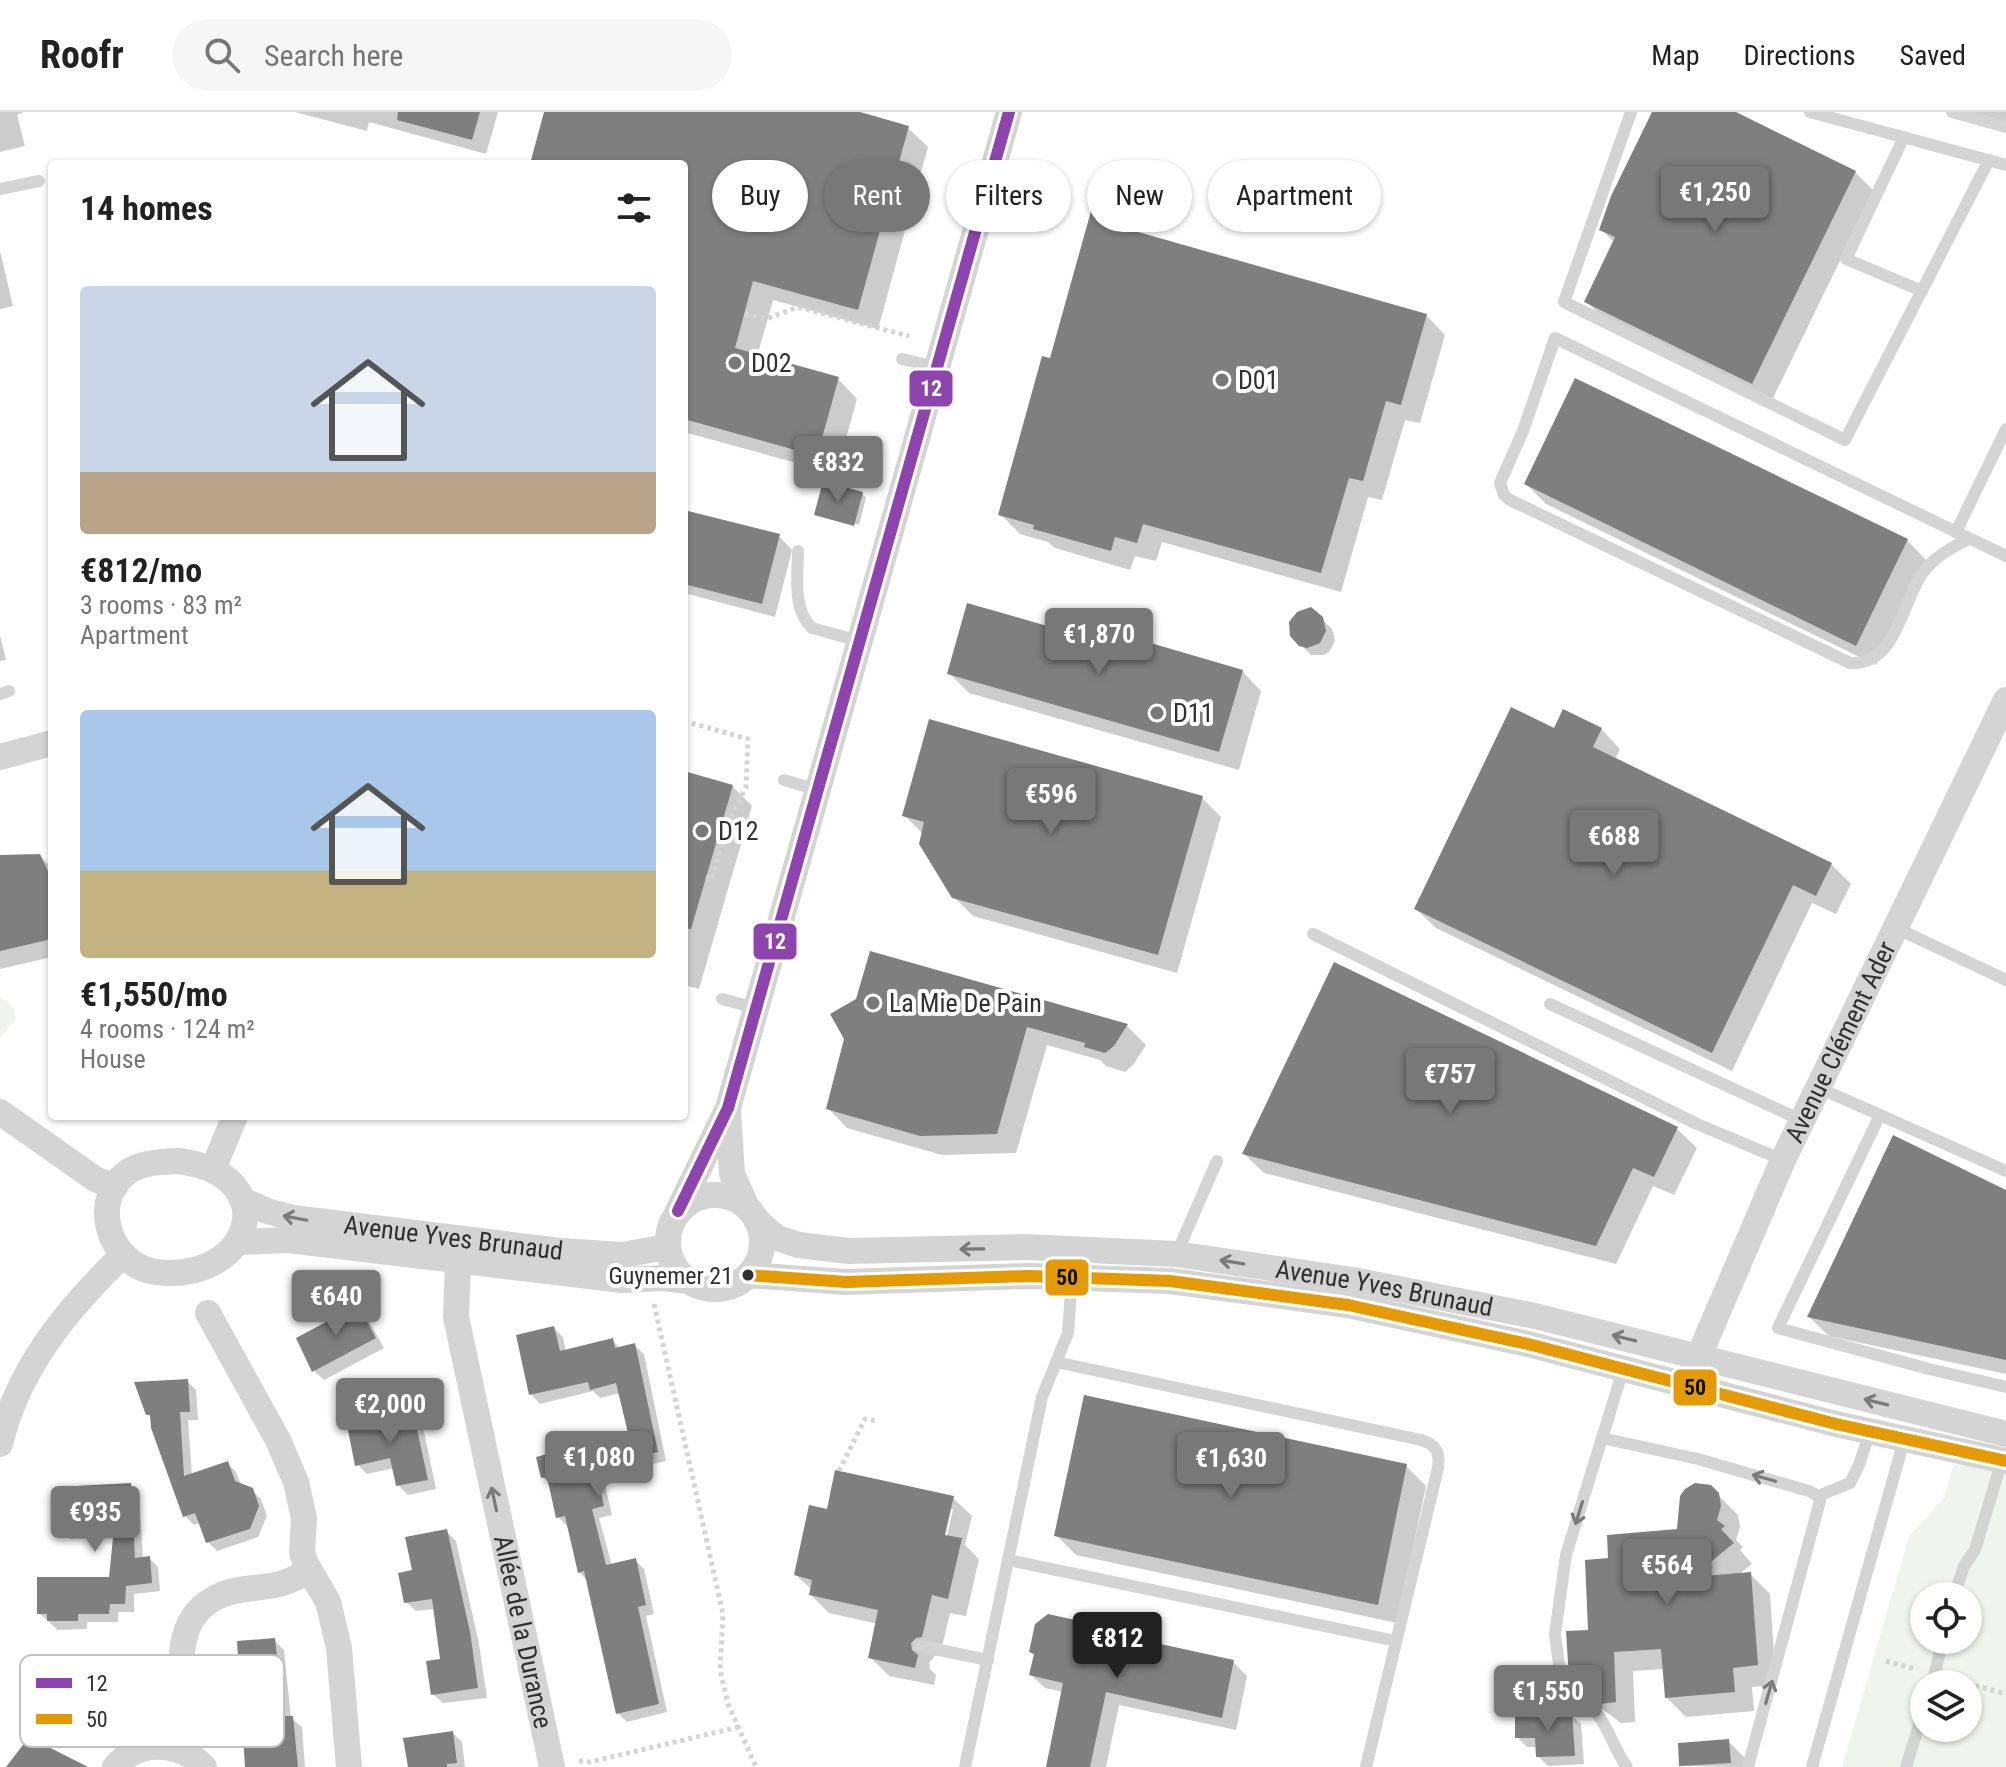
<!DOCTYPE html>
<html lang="en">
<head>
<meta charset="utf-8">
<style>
	:root { --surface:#fff; --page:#f6f6f6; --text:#222; --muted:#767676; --line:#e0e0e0; --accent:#787878 }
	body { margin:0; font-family:"Roboto Condensed",sans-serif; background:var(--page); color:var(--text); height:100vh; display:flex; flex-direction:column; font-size:30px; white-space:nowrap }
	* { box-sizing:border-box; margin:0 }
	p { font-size:26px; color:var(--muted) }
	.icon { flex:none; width:44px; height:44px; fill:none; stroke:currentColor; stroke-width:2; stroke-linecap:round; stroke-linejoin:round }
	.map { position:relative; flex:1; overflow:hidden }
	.panel { position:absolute; left:48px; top:48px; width:640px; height:960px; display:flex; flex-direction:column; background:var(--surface); border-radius:8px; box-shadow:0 2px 6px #0004 }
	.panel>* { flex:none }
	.hud { position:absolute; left:712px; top:48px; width:760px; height:72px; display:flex; gap:16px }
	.buttons { position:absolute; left:1910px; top:1470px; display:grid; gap:16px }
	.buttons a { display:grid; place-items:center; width:72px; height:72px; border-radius:50%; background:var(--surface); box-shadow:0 2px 6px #0004; font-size:40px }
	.price { position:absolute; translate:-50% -68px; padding:0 18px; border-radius:8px; background:var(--accent); color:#fff; font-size:26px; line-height:52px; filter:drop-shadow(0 2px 4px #0008) }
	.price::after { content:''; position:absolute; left:50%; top:48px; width:24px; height:18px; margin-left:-12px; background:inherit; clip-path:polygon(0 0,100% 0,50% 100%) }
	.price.on { background:#222; color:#fff }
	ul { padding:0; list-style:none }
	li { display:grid; align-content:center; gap:16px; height:424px; padding:0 32px }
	li span { display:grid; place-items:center; height:248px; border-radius:8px; color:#555 }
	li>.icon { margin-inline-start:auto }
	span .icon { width:144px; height:144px; fill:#fffc; stroke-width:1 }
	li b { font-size:34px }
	h2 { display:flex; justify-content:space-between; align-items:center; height:96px; padding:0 32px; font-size:34px }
	.chip { padding:0 28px; border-radius:36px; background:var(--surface); box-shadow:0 2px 6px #0004; font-size:28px; line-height:72px }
	.chip.on { background:var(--accent); color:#fff }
	header { display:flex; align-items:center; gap:48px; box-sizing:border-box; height:112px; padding:0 40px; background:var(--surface); border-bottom:2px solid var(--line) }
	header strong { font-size:38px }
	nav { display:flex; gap:44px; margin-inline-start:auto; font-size:28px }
	.search { width:560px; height:72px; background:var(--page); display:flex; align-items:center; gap:20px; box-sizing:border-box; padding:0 28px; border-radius:44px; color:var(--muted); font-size:30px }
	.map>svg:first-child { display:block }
	.green { fill:#eff5ec; fill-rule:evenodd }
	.shadow { fill:#0003; fill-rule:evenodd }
	.building { fill:#7f7f7f }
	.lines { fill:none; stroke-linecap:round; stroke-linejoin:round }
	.path { stroke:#d4d4d4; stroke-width:5; stroke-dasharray:4 4; stroke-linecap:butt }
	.service { stroke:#d4d4d4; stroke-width:12 }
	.minor { stroke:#d4d4d4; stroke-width:26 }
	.bus-1-casing { stroke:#fff; stroke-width:18 }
	.bus-2-casing { stroke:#fff; stroke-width:18 }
	.bus-1 { stroke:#8e44ad; stroke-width:12 }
	.bus-2 { stroke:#e39a05; stroke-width:12 }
	.oneway { stroke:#7a7a7a }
	.poi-dot { fill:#787878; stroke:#fff; stroke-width:3 }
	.bus-dot { fill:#303030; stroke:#fff; stroke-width:3 }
	.labels { text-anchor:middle; stroke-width:8; stroke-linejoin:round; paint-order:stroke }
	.bus-label { font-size:24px; fill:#303030; stroke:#fff; text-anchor:end }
	.poi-label { font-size:26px; fill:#303030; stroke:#fff; text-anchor:start }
	.street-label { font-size:26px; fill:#303030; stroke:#fff }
	.key { fill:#fff; stroke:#c1c1c1; stroke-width:2 }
	.key-label { font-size:22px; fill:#303030 }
	.line-badge { stroke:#fff; stroke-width:3 }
	.badge-label { font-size:22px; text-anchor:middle; font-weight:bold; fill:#fff }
	.pale-badge-label { font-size:22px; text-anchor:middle; font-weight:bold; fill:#111 }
</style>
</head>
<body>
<header>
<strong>Roofr</strong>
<div class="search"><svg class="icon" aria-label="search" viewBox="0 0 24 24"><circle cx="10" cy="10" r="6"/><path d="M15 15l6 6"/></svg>Search here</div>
<nav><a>Map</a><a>Directions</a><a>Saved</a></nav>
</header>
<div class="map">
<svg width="2006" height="1655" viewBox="0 0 2006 1655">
	<rect width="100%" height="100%" fill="#fff"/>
	<!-- green -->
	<g class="green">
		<path d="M0,884l14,12 2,11 -16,19z"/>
		<path d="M2002,1348l4,1v306h-164l67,-231 36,-39 8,-32zM1924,1484h44v44h-44zM1924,1572h44v44h-44z"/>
	</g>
	<!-- shadow -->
	<g class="shadow">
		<path d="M0,0h23l-6,3 8,31 -25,6z"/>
		<path d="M295,0h203l-12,42 -117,-32 -2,9z"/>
		<path d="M546,0h306l56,16 20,19 -50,182 -105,-29 -16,57 81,22 19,20 -21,75 -152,-42v-268h-152z"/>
		<path d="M1654,0h78l123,60 19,19 -103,211 -166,-82 -19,-19 28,-59 -13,-13z"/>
		<path d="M1954,0h52v15z"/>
		<path d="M1118,108l11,11 297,84 19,20 -25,88 -15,-3 -23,80 -14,-3 -27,95 -179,-50 -6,19 -21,-5 -5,14 -75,-22 -7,-6 -28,-8 -20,-20 51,-153z"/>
		<path d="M0,139l13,55 -13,3z"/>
		<path d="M1526,372l381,56 19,20 -50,105 -330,-161z"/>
		<path d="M862,381l4,5 -7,27 -40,-11z"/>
		<path d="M684,400l95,24 13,14 -17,67 -91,-24z"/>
		<path d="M1311,497l21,20 3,12 -6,11 -5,3h-13l-20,-20z"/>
		<path d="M0,523l6,25 -6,1z"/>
		<path d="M1111,534l131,25 19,20 -22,79 -270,-77 -20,-20z"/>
		<path d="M1601,617l19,20 -5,11 216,104 20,20 -15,30 -24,-11 -80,168 -296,-143 -20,-19 139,-178z"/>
		<path d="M684,661l48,13 20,20 -53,183 -15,-4z"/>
		<path d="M1202,686l19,19 -44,156 -204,-57 -20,-20 -30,-62 -19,-19z"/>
		<path d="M40,744l12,12v89l-52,12v-112z"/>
		<path d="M833,903l294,11 19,19 -13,20 -8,7 -19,-6 -6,-6 -53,-15 -31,108 -74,2 -95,-27 -19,-20 18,-69z"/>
		<path d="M616,1004h33l-1,3z"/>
		<path d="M1677,1017l20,19 -23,47 -21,-9 -37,78 -352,-91 -20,-19z"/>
		<path d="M2006,1080v182l-177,-38 -20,-19z"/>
		<path d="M358,1195l9,10 17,31 -60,32 -10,-9z"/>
		<path d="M554,1216l9,9 3,14 46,-11 9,9 13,-4 10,9 22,107 -55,12 2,10 -8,2 7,30 -13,3 13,48 23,-6 9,9 10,45 -8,2 21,96 -40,10 -9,-9 -30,-132 -9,-9 -12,-46 -9,-9 -7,-32 -8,-8 87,-42 -9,-42 -21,5 -7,-7 -53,13 -9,-10z"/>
		<path d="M187,1269l9,9 2,30h-10l4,56 35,-13 9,9 5,13 11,5 9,9 6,17 -9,21 -41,14 -9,-9 -8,-19 -6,2 -9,-9 -33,-98 -4,-4z"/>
		<path d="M412,1301l10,9 14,67 -28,6 -10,-10 -4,-17 -27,6 -10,-10z"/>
		<path d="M1406,1354l20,20 -29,137 -321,-68 -20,-20z"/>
		<path d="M130,1373l9,9 4,65 6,-1 9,9 2,24 -26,3v18h-16v10h-31v7l-29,1 -19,-17 72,-34 4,-42 -45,2 -9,-9z"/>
		<path d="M1710,1375l28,28 2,12 -4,13 7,7 -3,3 12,14 -14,11 12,-1 20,20 6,91 -24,2 2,24 -68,6 -20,-20 -2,-28 -31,2 2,51 -14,1 -28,-21 -21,-21 18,-49 20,-72 69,-29z"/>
		<path d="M953,1386l19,18 -7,29 14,14 -13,57 -16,-3 -10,42 -5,1 -6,7 1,6 6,6 -2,10 -45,-9 -19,-19 8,-33 -49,-11 -18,-18 1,-5 -16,-15 33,-63zM949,1397h4l-8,36 -4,-1z"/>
		<path d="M446,1419l10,10 23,103 8,54 -44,5 -10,-9 9,-34 -7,-51 -19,2 -10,-9 8,-31z"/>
		<path d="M1133,1523l6,6 94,21 14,14 -11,54 -117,-25 -13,62h-58l16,-75 -19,-4 -14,-13 5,-19 -5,-4z"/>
		<path d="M274,1528l10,10 7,68 11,9 3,40h-57z"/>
		<path d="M1571,1603l10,9 3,40 -36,2 -10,-10v-9h-11l-10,-10z"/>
		<path d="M453,1621l9,9 3,25h-55z"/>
		<path d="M1728,1629l20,20v6l-67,-1z"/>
	</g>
	<!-- building -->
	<g class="building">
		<path d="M398,0h82l-8,28 -75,-20z"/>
		<path d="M544,0h316l49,14 -51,184 -105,-29 -18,67 104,29 -22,79 -133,-37v-255h-154z"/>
		<path d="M1652,0h84l120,59 -104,213 -168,-82 31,-65 -16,-7 12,-34z"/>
		<path d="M1091,99l28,7 -2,8 310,88 -26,91 -15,-4 -23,80 -14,-3 -28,95 -178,-49 -6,19 -22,-6 -4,14 -78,-22 1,-4 -36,-10 44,-159 8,2z"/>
		<path d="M1575,266l333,161 -52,107 -332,-162z"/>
		<path d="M823,369l40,11 -9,34 -40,-11z"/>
		<path d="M684,398l96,24 -18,70 -78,-20z"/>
		<path d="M967,491l143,41 3,-12 130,38 -24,82 -272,-78z"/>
		<path d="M1311,495l12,10 3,14 -6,12 -13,5 -8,-2 -9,-10 -1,-14 8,-10z"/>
		<path d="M1511,595l43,21 9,-19 39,19 -9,19 239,116 -16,33 -23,-11 -81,168 -298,-144z"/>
		<path d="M929,607l274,77 -45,159 -206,-57 -33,-54 5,-22 -22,-6z"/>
		<path d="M684,659l49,14 -42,144 -7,-1z"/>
		<path d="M40,742l12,26v59l-52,12v-96z"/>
		<path d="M870,839l120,34 138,39 -14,22 -9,7 -21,-6 1,-4 -58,-16 -30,107 -77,2 -94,-27 18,-70 -14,-25 26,-15z"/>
		<path d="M1334,850l344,165 -24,50 -21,-9 -37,78 -354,-92z"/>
		<path d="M1893,1023l113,55v170l-199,-43z"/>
		<path d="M358,1193l18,33 -64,34 -16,-34z"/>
		<path d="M554,1214l6,25 53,-13 2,10 20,-5 23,109 -55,12 2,10 -8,2 7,30 -12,3 14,56 30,-7 10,47 -8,2 21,97 -43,10 -32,-143 -6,2 -13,-57 -9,2 -9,-41 -6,1 -5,-21 92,-24 -12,-50 -26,7 -2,-8 -59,13 -13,-60z"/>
		<path d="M188,1267l2,33h-10l4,64 44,-15 7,20 18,7 6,18 -9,23 -44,14 -11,-30 -12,4 -32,-89 -1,-13h-4l-12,-33z"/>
		<path d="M1084,1283l323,69 -29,141 -324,-69z"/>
		<path d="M413,1299l15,69 -32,6 -6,-28 -35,8 -8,-41z"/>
		<path d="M835,1358l119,26 -9,39 17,3 -14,61 -16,-4 -10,42 -6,1 -5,5 1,7 6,5 -3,13 -47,-10 10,-48 -69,-15 3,-15 -18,-5 15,-70 18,4z"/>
		<path d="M131,1371l4,75 15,-2 2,27 -26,3 -1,18h-15l-1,10h-31v7h-31v-7h-10v-37h72l5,-49 -55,3 -2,-44z"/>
		<path d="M1695,1371l16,2 8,8 2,13 -4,14 8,6 -4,3 13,14 -42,34 59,-5 7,93 -25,3 2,24 -70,6 -4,-49 -47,3 2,50 -16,2 -30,-22 -2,-19 -2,-32 22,-1 -3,-70 23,-2 -1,-23 70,-6 3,-33 5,-7z"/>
		<path d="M447,1417l23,103 8,56 -47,7 -5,-34 14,-2 -8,-60 -28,4 -6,-30 14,-3 -7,-33z"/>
		<path d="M1048,1502l86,19 -1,5 101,22 -12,58 -116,-26 -16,75h-44l17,-84 -34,-8 5,-21 -5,-2 6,-28z"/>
		<path d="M275,1526l8,78h10l5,51h-53l-8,-126z"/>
		<path d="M1572,1600l3,44 -39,1 -1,-19h-20v-24z"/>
		<path d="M453,1619l4,32 -10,1v3h-39l-5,-29z"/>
		<path d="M29,1625l59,30h-82z"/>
		<path d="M1729,1627l2,24 -52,3 -1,-23z"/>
	</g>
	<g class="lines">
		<!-- path -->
		<g class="path">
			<path d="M745,202l21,5 32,-12 111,29"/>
			<path d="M684,609l64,18 -2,48 -19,38 -15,54 -6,-2"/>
			<path d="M654,1192l69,310 -3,56 8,34 28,63"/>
			<path d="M839,1359l26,-52 12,2"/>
			<path d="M1886,1549l29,8"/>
			<path d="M1952,1567l54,15"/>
			<path d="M579,1649l11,1 149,-35"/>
		</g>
		<!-- service -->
		<g class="service">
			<path d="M1631,0l-67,190 281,138 144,-280"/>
			<path d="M1810,0l196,53"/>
			<path d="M1952,0l54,15"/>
			<path d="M1904,25l-58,122 76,32"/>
			<path d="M0,77l39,-8"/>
			<path d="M902,247l35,8"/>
			<path d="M1956,420l50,-103"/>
			<path d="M1970,427c-17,7 -34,17 -46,32 -22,28 -26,95 -74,92l-340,-163 -6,-5 -4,-12 23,-52 32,-93 451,218"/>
			<path d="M798,439c0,25 -6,58 14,77l47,13"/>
			<path d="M0,582l9,-3"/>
			<path d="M784,668l34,10"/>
			<path d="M1896,816l110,52"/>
			<path d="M1313,822l384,190 86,36"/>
			<path d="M722,887l34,9"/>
			<path d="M1550,892l253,117"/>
			<path d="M1819,976l61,27"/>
			<path d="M2006,1059l-126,-56 -102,213 151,41 77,18"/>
			<path d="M1176,1143l41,-94"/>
			<path d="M1056,1250l365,78c16,5 19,13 17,28l-72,299"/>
			<path d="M1623,1258l-57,185 -11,79 7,53c12,10 26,16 36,28 12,16 17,36 29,52"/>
			<path d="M1602,1326l96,21 111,32 9,5 2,5 -72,266"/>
			<path d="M1818,1384l32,-13 9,-18 11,-34"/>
			<path d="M1008,1448l388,81"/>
			<path d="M1954,1484l10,-30 11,-16 27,-90"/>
			<path d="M920,1534l68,14"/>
			<path d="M1932,1572l11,-44"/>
			<path d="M965,1655l77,-370 26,-64 4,-56"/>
			<path d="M1812,1655l93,-330"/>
			<path d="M1906,1655l18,-58"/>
		</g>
		<!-- minor -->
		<g class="minor">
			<path d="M0,645l52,-14"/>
			<path d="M728,998l4,64 13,29"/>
			<path d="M0,1000l95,67 20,8"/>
			<path d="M178,1049c108,13 75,123 -22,111 -48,-6 -69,-76 -25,-102 14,-8 31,-8 47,-9z"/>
			<path d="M213,1057l22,-53"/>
			<circle cx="715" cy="1130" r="47"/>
			<path id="s1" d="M242,1088l25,11 26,7 268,33 61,4 45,-8"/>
			<path d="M678,1099l50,-103 281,-996"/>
			<path id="s2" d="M757,1109l20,17 22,7 49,6 177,-4 151,7 177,26 182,36 471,118"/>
			<path d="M239,1130l49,-2 334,40 41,-2 26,3"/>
			<path id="s3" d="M458,1149l-2,56 96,450"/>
			<path d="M748,1163l98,7 183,-6 141,5 178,24 180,39 308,80 170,37"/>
			<path d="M208,1201l70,127 18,42 8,36 -2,34 3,10 23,40 11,46 10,119"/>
			<path id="s4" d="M1692,1260l91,-212 223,-460"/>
			<path d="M0,1332c18,-76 68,-136 123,-189"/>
			<path d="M178,1637c14,-50 -19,-126 41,-153 19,-9 41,-7 61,-12 10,-3 19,-8 29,-12"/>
			<path d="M115,1655c23,-28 65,-26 89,0"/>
		</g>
		<defs>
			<path id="bus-1" d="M678,1099l50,-103 281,-996"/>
			<path id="bus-2" d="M748,1163l98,7 183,-6 141,5 178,24 180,39 308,80 170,37"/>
		</defs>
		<!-- bus-1 casing -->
		<use href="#bus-1" class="bus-1-casing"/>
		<!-- bus-2 casing -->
		<use href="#bus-2" class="bus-2-casing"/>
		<!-- bus-1 -->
		<use href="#bus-1" class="bus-1"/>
		<!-- bus-2 -->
		<use href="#bus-2" class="bus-2"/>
	</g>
	<!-- one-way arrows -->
	<defs><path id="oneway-shaft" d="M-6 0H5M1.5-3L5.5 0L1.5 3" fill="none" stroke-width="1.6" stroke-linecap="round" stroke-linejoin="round" transform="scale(2)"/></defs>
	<g class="oneway">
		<use href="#oneway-shaft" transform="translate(295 1106) rotate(-169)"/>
		<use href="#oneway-shaft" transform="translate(972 1137) rotate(179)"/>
		<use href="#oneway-shaft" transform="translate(1232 1150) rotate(-171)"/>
		<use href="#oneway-shaft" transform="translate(1624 1226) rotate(-166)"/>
		<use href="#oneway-shaft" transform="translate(1876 1290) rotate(-166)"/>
		<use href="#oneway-shaft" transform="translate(1764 1366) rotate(-164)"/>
		<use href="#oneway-shaft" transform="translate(494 1387) rotate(-102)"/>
		<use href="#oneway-shaft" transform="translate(1579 1401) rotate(107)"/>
		<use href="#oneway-shaft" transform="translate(1769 1580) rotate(-74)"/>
	</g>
	<!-- markers -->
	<g class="poi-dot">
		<circle cx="735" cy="251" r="8"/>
		<circle cx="1222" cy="268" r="8"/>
		<circle cx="1157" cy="601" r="8"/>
		<circle cx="702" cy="719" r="8"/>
		<circle cx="873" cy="891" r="8"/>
	</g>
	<circle class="bus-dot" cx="748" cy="1163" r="7"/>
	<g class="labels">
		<!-- bus labels -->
		<g class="bus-label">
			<text x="733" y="1172">Guynemer 21</text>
		</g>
		<!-- poi labels -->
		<g class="poi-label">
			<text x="751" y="260">D02</text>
			<text x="1238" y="277">D01</text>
			<text x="1173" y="610">D11</text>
			<text x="718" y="728">D12</text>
			<text x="889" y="900">La Mie De Pain</text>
		</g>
		<!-- street labels -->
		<g class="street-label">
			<text dy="9" stroke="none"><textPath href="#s4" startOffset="362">Avenue Clément Ader</textPath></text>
			<text dy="9" stroke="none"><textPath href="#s1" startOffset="216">Avenue Yves Brunaud</textPath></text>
			<text dy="9" stroke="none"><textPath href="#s2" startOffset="638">Avenue Yves Brunaud</textPath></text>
			<text dy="9" stroke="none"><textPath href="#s3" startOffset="378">Allée de la Durance</textPath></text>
		</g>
	</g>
	<!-- legend -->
	<rect x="20" y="1543" width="264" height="92" rx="12" class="key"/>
	<rect x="36" y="1566" width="36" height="10" fill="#8e44ad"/>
	<rect x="36" y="1602" width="36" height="10" fill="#e39a05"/>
	<g class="key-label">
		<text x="86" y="1579">12</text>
		<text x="86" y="1615">50</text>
	</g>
	<g class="line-badge">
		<rect x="908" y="257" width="46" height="39" rx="8" fill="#8e44ad"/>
		<rect x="752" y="810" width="46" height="39" rx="8" fill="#8e44ad"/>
		<rect x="1044" y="1146" width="46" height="39" rx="8" fill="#e39a05"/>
		<rect x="1672" y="1256" width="46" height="39" rx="8" fill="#e39a05"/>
	</g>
	<g class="badge-label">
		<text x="931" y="284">12</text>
		<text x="775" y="837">12</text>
	</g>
	<g class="pale-badge-label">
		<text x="1067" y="1173">50</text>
		<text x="1695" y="1283">50</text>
	</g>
</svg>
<div class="buttons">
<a><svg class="icon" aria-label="locate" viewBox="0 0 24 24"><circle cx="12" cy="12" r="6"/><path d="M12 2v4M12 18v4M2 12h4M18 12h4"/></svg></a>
<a><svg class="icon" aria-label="layers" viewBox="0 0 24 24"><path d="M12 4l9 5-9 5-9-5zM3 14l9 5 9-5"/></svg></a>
</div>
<b class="price" style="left:1715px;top:122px">€1,250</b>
<b class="price" style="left:838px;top:392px">€832</b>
<b class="price" style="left:1099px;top:564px">€1,870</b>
<b class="price" style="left:1051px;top:724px">€596</b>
<b class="price" style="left:1614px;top:766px">€688</b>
<b class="price" style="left:1450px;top:1004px">€757</b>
<b class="price" style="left:336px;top:1226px">€640</b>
<b class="price" style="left:390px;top:1334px">€2,000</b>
<b class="price" style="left:599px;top:1387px">€1,080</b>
<b class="price" style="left:1231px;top:1388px">€1,630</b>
<b class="price" style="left:95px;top:1442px">€935</b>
<b class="price" style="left:1667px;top:1495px">€564</b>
<b class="price on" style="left:1117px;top:1568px">€812</b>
<b class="price" style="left:1548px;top:1621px">€1,550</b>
<div class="hud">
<a class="chip">Buy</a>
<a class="chip on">Rent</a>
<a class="chip">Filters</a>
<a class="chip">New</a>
<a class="chip">Apartment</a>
</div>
<section class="panel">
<h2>14 homes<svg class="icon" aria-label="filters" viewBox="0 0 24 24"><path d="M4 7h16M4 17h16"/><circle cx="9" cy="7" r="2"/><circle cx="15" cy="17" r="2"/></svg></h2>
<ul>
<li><span style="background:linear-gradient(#c9d6e8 75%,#b9a48a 0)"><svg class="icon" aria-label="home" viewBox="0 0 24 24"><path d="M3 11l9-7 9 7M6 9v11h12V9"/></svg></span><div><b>€812/mo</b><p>3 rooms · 83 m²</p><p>Apartment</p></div></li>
<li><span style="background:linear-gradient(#a9c7e8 65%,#c2b280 0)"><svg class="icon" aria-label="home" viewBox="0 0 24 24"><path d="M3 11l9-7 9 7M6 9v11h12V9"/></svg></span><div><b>€1,550/mo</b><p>4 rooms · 124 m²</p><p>House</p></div></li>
</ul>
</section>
</div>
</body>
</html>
